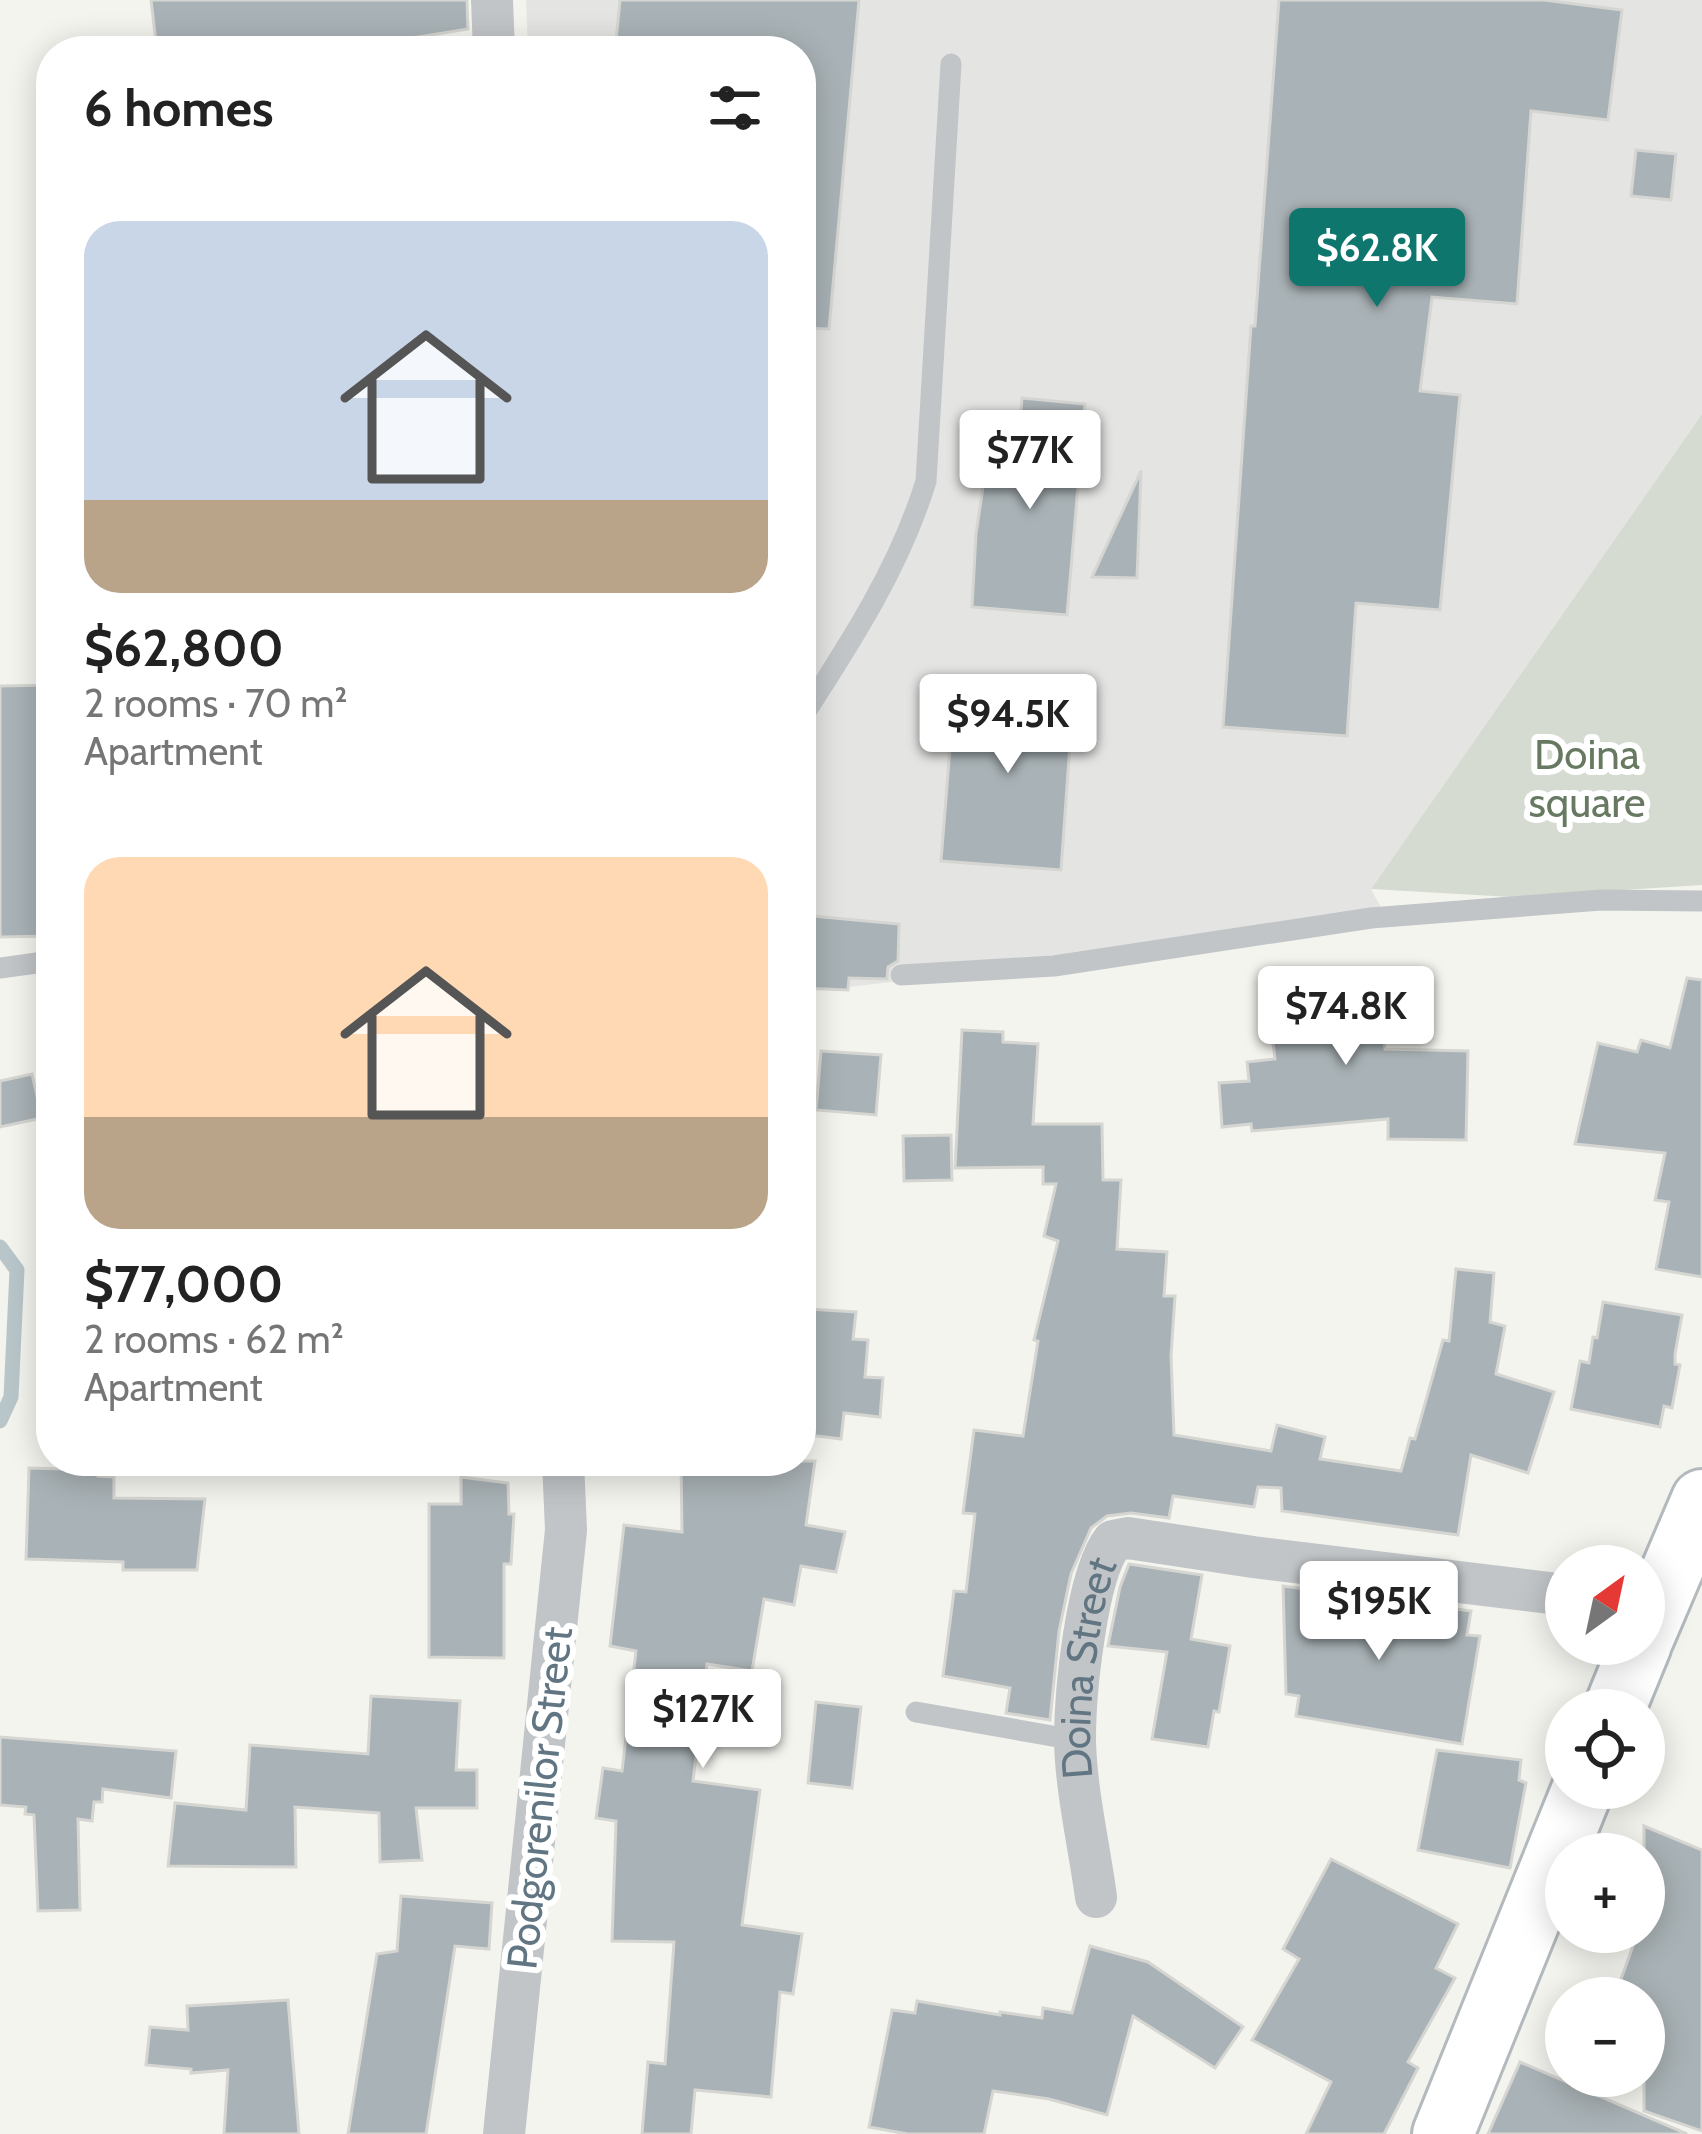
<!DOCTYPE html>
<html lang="en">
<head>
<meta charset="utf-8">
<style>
	:root { --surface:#fff; --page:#f2f2f2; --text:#222; --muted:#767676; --accent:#0f766e }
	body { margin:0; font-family:Cabin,sans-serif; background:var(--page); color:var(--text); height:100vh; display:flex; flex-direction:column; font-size:45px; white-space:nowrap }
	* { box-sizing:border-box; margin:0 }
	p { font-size:39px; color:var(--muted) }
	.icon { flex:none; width:66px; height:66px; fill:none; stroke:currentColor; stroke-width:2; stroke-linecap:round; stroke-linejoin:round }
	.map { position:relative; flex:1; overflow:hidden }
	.details { position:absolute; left:36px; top:36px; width:780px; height:1440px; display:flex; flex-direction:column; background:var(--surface); border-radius:48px; box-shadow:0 6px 30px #0003 }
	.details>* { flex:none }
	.needle { width:78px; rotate:33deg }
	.controls { position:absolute; left:1545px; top:1545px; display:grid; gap:24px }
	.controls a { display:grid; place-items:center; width:120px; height:120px; border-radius:50%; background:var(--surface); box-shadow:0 6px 30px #0003; font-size:60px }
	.price { position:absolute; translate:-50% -102px; padding:0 27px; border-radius:12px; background:#fff; color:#222; font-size:39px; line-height:78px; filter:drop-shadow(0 3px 6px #0008) }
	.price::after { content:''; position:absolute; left:50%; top:72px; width:36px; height:27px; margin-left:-18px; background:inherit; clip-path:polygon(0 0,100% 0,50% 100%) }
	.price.selected { background:var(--accent); color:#fff }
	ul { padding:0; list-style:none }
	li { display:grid; align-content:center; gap:24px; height:636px; padding:0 48px }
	li span { display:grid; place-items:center; height:372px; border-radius:36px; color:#555 }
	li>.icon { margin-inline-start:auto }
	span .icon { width:216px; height:216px; fill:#fffc; stroke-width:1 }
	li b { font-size:51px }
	h2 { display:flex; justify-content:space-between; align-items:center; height:144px; padding:0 48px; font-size:51px }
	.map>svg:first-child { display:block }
	.built { fill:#e4e5e3 }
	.green { fill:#d5dbd0 }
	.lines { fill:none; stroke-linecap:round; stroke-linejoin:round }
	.stream { stroke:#b8c6ca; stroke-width:15 }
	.building { fill:#a9b2b6; stroke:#d5d5d2; stroke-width:3 }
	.secondary-casing { stroke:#b3b9bd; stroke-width:66 }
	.service { stroke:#c1c5c8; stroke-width:21 }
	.minor { stroke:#c1c5c8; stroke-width:42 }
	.secondary { stroke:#fff; stroke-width:60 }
	.labels { text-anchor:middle; stroke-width:12; stroke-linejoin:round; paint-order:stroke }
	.park-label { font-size:42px; fill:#677961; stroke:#fff }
	.street-label { font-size:42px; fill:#617582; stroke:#fff }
</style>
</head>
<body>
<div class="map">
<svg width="1702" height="2134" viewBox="0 0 1702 2134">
	<rect width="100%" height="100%" fill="#f4f4ef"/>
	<!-- built -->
	<path class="built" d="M526,0h1176v414l-331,475 20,37 -543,61 -47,-1v-935h-273z"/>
	<!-- green -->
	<path class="green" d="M1702,414v471l-191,12 -140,-8z"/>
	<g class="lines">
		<!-- stream -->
		<path class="stream" d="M0,1247l17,23 -6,127 -11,24"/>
	</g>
	<!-- building -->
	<g class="building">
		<path d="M151,0h316l1,29 -105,17 1,5h-207z"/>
		<path d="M620,0h239l-30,329 -28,-1v-277h-186z"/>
		<path d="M1279,0h265l78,10 -14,110 -77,-9 -14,193 -85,-7 -12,94 40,4 -20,215 -84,-7 -9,133 -124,-9 28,-401h4z"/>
		<path d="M1636,150l40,4 -5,46 -40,-4z"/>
		<path d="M1022,398l63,6 -18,211 -95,-8 4,-73 14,-94 28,2z"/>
		<path d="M1141,471l-4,107 -45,-1z"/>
		<path d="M959,679l8,6 1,-4 106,7 -13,182 -120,-9 11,-138h4z"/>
		<path d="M51,685v251l-51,1v-251z"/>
		<path d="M801,915l98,9 -1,37 -10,6 -1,12 -38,-1 -1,12 -47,-2z"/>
		<path d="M1377,971l8,78 83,2 -2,89 -78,-1v-20l-136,12 -1,-7 -29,3 -3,-44 30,-2 -2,-19 28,-3 -9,-76z"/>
		<path d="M1687,978l15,2v297l-46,-8 13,-67 -14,-2 10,-47 -90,-9 23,-101 39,9 4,-12 29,8z"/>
		<path d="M962,1030l41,2v10l35,2 -5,80h69l1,56h18l-4,69 50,3 -3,44h11l-4,60 3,79 97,16 6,-26 48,12 -5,22 81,12 9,-33 5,1 28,-99 6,1 7,-72 38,4 -4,49 15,4 -9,48 58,18 -26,81 -57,-18 -13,80 -176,-24 -1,-23 -23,-1 -4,20 -81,-11 -4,22 -38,-5 -24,3 -16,12 -20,46 -12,57 -9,89 -44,-7 4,-25 -67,-12 11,-85 12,1 9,-78 -12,-1 11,-83 49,6 15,-95 -4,-1 24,-99 -14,-5 12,-52h-13v-17l-88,1z"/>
		<path d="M821,1051l60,4 -5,60 -60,-5z"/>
		<path d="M32,1074l10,44 -42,9v-46z"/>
		<path d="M951,1135l1,45 -48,1 -1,-45z"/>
		<path d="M1603,1302l79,13 -7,39v10l5,1 -8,43 -8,-2 -4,21 -89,-18 9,-48 9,2 4,-26 4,1z"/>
		<path d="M808,1309l48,3 -3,27 15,1 -3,37 18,1 -3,39 -36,-4 -3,26 -40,-5v-54z"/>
		<path d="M681,1461h134l-9,64 39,7 -9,40 -35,-6 -7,39 -30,-6 -12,72 -45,-7 -14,117 67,9 -18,135 60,9 -9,60 -13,-2 -9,105 -76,-7 -4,44h-49l6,-72 17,2 9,-122 -62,-1 4,-120 -20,-3 7,-50 19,3 14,-120 -26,-5 14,-121 58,7z"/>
		<path d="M29,1468l69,2v6l16,1v21l91,1 -8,71h-74v-8l-97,-3z"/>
		<path d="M461,1477l47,6 1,31h5l-3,50h-7v94l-75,-1v-153h32z"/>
		<path d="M1129,1564l73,11 -11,64 39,7 -11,66 -5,-1 -6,36 -56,-8 15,-87 -59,-6 12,-59z"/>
		<path d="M1283,1586l188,25 -4,24 13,1 -18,108 -166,-28 3,-20 -13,-2z"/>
		<path d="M371,1696l89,5 -4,69h21v38h-61l6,52 -42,2 -1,-49 -84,-6 1,60 -128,-1 7,-63 71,7 4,-65 118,9z"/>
		<path d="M816,1702l45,5 -9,81 -44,-5z"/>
		<path d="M0,1737l176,14 -5,47 -68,-9 -1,13h-8l-2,19 -14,-2 2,91 -42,1 -4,-96 -9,-1 1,-7 -26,-2z"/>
		<path d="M1437,1750l84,10 -2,20 7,3 -16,85 -92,-18z"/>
		<path d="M1644,1826l58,24v281l-58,-20v-113l-10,-3 2,-5 -16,-8 18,-50h6z"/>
		<path d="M1331,1859l127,65 -22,44 19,10 -47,84 10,6 -34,66h-78l25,-52 -79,-42 47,-81 -16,-10z"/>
		<path d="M401,1896l91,7 -3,46 -34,-3 -29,188h-78l29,-180 20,-3z"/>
		<path d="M1090,1946l58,16 95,65 -28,41 -82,-52 -26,99 -58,-16 -56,-8 -9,43h-76l-39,-7 23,-117 23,3 2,-12 83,14v-3l42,6 1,-10 29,5z"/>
		<path d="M288,2000l11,134h-75l4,-64 -37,3v-4l-45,-4 4,-38 38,3 -1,-24z"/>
		<path d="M1520,2062l167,72h-199z"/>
	</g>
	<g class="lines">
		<defs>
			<g id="secondary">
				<path d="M1644,1636l58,-136"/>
				<path d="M1614,1710l27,-66"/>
				<path d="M1443,2134l140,-346"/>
			</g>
		</defs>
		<!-- secondary casing -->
		<use href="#secondary" class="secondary-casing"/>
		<!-- service -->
		<g class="service">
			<path d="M801,719c48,-74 99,-152 125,-238l25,-417"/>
			<path d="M0,968l51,-7"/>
			<path d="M901,975l153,-9 317,-48 230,-18 101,1"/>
			<path d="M916,1712l159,28"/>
		</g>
		<!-- minor -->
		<g class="minor">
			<path d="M492,0l2,51"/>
			<path id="s1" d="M1096,1897c-7,-52 -20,-106 -21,-157 0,-46 11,-165 38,-199l15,-3 125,19 313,38"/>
			<path d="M504,2134l62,-604 -3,-69"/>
		</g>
		<!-- secondary -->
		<use href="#secondary" class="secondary"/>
	</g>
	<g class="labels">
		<!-- park labels -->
		<g class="park-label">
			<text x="1587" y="769">Doina<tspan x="1587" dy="48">square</tspan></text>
		</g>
		<!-- street labels -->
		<g class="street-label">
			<text dy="15" stroke="none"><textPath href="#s1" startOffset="231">Doina Street</textPath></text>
			<text transform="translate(539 1798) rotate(-84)" y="15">Podgorenilor Street</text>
		</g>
	</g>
</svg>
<div class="controls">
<a><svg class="needle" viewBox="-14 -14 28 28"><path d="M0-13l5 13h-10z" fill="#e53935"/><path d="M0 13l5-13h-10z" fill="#767676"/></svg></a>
<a><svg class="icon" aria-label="locate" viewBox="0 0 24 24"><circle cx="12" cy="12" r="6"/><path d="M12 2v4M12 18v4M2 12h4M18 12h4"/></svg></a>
<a>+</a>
<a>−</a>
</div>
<b class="price selected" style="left:1377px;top:310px">$62.8K</b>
<b class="price" style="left:1030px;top:512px">$77K</b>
<b class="price" style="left:1008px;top:776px">$94.5K</b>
<b class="price" style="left:1346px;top:1068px">$74.8K</b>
<b class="price" style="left:1379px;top:1663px">$195K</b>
<b class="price" style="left:703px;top:1771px">$127K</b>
<section class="details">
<h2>6 homes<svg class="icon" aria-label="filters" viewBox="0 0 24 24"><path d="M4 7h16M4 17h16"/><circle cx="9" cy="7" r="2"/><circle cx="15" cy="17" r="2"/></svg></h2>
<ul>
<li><span style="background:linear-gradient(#c9d6e8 75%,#b9a48a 0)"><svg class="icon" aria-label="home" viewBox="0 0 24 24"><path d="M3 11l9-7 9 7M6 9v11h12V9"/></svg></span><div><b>$62,800</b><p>2 rooms · 70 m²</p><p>Apartment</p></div></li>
<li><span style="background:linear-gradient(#ffd9b3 70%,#b9a48a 0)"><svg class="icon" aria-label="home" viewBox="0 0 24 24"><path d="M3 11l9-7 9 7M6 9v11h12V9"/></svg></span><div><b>$77,000</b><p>2 rooms · 62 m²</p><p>Apartment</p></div></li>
</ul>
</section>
</div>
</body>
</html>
